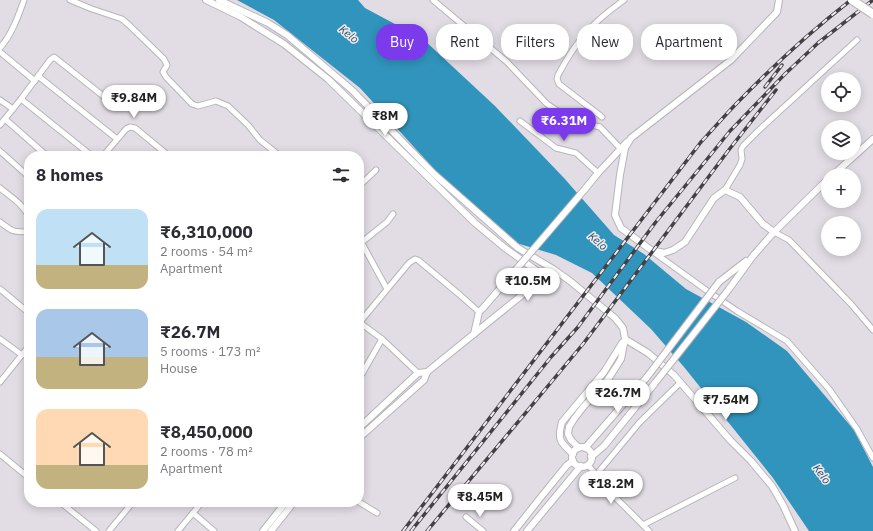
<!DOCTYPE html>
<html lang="en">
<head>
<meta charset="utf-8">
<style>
	:root { --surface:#fff; --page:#f2f2f3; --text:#2b2b33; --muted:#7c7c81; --accent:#7c3aed }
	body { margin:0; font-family:"IBM Plex Sans",sans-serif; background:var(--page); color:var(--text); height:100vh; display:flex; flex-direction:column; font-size:15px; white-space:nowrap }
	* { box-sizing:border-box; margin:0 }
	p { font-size:13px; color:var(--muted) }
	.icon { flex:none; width:22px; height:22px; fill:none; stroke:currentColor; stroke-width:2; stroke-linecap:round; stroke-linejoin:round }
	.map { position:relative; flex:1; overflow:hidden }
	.panel { position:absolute; left:24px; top:151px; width:340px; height:356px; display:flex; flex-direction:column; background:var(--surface); border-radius:16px; box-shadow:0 2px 10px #0003 }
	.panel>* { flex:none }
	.guide { position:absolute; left:376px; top:24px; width:380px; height:36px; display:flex; gap:8px }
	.fabs { position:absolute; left:821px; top:72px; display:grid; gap:8px }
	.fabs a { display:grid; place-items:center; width:40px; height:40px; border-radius:50%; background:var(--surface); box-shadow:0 2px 10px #0003; font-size:20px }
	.price { position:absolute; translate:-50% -34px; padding:0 9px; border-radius:14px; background:#fff; color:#222; font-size:13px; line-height:26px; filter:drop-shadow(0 1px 2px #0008) }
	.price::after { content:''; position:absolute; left:50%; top:24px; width:12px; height:9px; margin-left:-6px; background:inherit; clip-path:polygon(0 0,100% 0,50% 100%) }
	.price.active { background:var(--accent); color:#fff }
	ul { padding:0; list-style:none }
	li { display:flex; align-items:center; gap:12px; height:100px; padding:0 12px }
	li span { display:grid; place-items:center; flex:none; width:112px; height:80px; border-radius:12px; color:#555 }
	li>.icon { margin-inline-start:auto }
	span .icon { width:48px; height:48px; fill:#fffc; stroke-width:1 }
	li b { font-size:17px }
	h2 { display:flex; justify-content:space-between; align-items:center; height:48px; padding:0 12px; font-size:17px }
	.chip { padding:0 14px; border-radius:16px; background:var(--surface); box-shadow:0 2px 10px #0003; font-size:14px; line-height:36px }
	.chip.active { background:var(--accent); color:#fff }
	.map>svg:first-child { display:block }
	.water { fill:#3194bc }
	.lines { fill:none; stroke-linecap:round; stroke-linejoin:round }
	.minor-casing { stroke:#b9b4bb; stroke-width:7 }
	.tertiary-casing { stroke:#b9b4bb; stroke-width:8 }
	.minor { stroke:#fff; stroke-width:5 }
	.tertiary { stroke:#fff; stroke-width:6 }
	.rail-casing { stroke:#444144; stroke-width:3.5 }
	.rail { stroke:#efeaf1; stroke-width:2; stroke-dasharray:6; stroke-linecap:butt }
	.tertiary-bridge-casing { stroke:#b9b4bb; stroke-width:8; stroke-linecap:butt }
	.primary-bridge-casing { stroke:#b9b4bb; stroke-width:10; stroke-linecap:butt }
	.tertiary-bridge { stroke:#fff; stroke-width:6 }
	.primary-bridge { stroke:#fff; stroke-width:8 }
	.labels { text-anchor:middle; stroke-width:3; stroke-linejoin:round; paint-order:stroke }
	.water-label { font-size:11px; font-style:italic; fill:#254d5f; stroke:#efeaf1 }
</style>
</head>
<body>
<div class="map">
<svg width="873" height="531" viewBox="0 0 873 531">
	<rect width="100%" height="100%" fill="#e2dde4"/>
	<!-- water -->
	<path class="water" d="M237,0h121l7,8 58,31 72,67 69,72 50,57 30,19 42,35 60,33 41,29 67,79 19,37v64h-64l-36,-53 -89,-111 -33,-38 -59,-56 -36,-18 -43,-13 -57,-49 -96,-105 -86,-68z"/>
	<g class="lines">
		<defs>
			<g id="minor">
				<path d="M70,0l22,9 30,10 7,6 35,34 3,6c-1,3 -3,4 -4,7l3,5 26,27 6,2 18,-5 12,5 20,19 12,15 20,16"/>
				<path d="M433,0l74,62 40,42 9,6 9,4 20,11 11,1 4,1 20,21"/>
				<path d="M0,48c12,-14 18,-31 24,-48"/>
				<path d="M0,52l35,29"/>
				<path d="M38,76l79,63"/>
				<path d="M21,99l71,57"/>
				<path d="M0,100l13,9"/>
				<path d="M602,117l-43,-33 -2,-5 1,-4c8,-15 17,-30 28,-42 11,-13 24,-23 38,-33"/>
				<path d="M5,119l42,37"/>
				<path d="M520,121l36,27 20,5 22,20"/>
				<path d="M0,125l21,-26 29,-39 4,-3 53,42"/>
				<path d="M0,151l29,26"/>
				<path d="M103,156l23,-27 4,-2 5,1 34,28"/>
				<path d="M359,186l17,-16"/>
				<path d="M0,188c11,9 23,16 29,29"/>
				<path d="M725,190l15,-25 2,-6 -1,-9 2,-4 15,-15 99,-91"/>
				<path d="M0,222c13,10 13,10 29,10"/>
				<path d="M774,232l15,8 62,64 22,26"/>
				<path d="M359,238l28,51"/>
				<path d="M362,242l25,-20 6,-8"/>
				<path d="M652,251l54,39 31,21 50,30 42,48 28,40 16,29"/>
				<path d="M0,289l29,24"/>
				<path d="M359,322l23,17 36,34"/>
				<path d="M360,322l49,-59 6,-4 3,1 42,35 19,17"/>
				<path d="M0,339l22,16"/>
				<path d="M359,379l23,-40"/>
				<path d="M0,382l29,-36"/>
				<path d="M0,454l29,24"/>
				<path d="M588,465l27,32 34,34"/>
				<path d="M596,475l44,-53 40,-39"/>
				<path d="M60,502l36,29"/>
				<path d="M328,502h5"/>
				<path d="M359,502l18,11"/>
				<path d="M193,513l21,18"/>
				<path d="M466,517l17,14"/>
				<path d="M643,525l92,-47"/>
				<path d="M109,531l24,-29"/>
				<path d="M178,531l24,-29"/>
			</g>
			<g id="tertiary">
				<path d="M206,0l35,17 43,27 44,35 147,144 30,25 39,28"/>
				<path d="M219,0l49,23 19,12 65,55 82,84 84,74 35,21"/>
				<path d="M833,175l40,-36"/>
				<path d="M585,189l13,-16 29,-31"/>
				<path d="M774,232l-11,-8 -23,-27 -15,-7 -11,8 -29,44 -12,8 -9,3 -13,-3 -30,-22 -6,-13 5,-40 5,-27 6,-10 100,-78 46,-48 2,-12"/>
				<path d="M719,282l27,-21"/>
				<path d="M729,289l24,-33 21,-24 54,-53"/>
				<path d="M474,334l5,-22 5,-5"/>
				<path d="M625,339l23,14 26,22 56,65 21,21 21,25 11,19 12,26"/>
				<path d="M359,428l59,-55 9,-1"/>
				<path d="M359,438l65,-58 3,-8 95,-77 10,-10 21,-16 17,12 45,37 8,10 2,11 -4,20 -5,8 -11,17 -21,22 -10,13 -5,8 -1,7 3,6 8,8"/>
				<circle cx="582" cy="457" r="10"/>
				<path d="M585,448l62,-71"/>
				<path d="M573,454c-13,-12 -16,-14 -11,-32l42,-50 18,-29"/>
				<path d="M591,457l13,-11 51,-63"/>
				<path d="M263,531l23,-29"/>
				<path d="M271,531l23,-29"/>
				<path d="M514,531l27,-34 26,-32 6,-4"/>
				<path d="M527,531l54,-65"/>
			</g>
		</defs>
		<!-- minor casing -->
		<use href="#minor" class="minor-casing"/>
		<!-- tertiary casing -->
		<use href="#tertiary" class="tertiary-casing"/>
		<!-- minor -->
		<use href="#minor" class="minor"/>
		<!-- tertiary -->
		<use href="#tertiary" class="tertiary"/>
		<defs>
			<g id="rail">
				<path d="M765,87l17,-22"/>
				<path d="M403,531l298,-389c13,-14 25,-28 38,-41 35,-36 72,-70 112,-101"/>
				<path d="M411,531l140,-174 27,-30 77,-104 75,-92 55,-57 33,-31 55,-43"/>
				<path d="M427,531l156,-187 145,-193 48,-61"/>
			</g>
		</defs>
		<!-- rail casing -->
		<use href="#rail" class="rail-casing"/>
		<!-- rail -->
		<use href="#rail" class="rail"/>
		<defs>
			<g id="tertiary-bridge">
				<path d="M484,307l101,-118"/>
				<path d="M647,377l72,-95"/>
				<path d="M655,383l74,-94"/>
			</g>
			<path id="primary-bridge" d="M852,0l21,14"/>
		</defs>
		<!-- tertiary-bridge casing -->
		<use href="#tertiary-bridge" class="tertiary-bridge-casing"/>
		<!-- primary-bridge casing -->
		<use href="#primary-bridge" class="primary-bridge-casing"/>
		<!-- tertiary-bridge -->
		<use href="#tertiary-bridge" class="tertiary-bridge"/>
		<!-- primary-bridge -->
		<use href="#primary-bridge" class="primary-bridge"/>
	</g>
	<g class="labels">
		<!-- water labels -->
		<g class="water-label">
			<text transform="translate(349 34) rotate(39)" y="4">Kelo</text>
			<text transform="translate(598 241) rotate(41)" y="4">Kelo</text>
			<text transform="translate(822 474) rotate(53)" y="4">Kelo</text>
		</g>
	</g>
</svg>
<div class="fabs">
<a><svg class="icon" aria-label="locate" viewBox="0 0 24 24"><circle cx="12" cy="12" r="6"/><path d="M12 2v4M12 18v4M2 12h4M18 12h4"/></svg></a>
<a><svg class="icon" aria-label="layers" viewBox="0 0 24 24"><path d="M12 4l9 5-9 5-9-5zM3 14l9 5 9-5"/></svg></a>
<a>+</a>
<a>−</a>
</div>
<b class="price" style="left:134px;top:119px">₹9.84M</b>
<b class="price" style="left:385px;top:137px">₹8M</b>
<b class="price active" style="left:564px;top:142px">₹6.31M</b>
<b class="price" style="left:528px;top:302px">₹10.5M</b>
<b class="price" style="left:618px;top:414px">₹26.7M</b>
<b class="price" style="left:726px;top:421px">₹7.54M</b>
<b class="price" style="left:611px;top:505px">₹18.2M</b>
<b class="price" style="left:480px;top:518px">₹8.45M</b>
<div class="guide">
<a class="chip active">Buy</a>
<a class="chip">Rent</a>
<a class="chip">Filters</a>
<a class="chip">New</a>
<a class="chip">Apartment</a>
</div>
<section class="panel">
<h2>8 homes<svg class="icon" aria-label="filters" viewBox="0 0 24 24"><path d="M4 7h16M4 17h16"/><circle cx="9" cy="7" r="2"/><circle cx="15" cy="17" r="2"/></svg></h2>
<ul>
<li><span style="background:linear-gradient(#bfe0f5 70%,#c2b280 0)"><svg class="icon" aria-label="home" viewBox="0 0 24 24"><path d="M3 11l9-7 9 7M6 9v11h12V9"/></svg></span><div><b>₹6,310,000</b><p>2 rooms · 54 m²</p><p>Apartment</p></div></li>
<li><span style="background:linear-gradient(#a9c7e8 60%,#c2b280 0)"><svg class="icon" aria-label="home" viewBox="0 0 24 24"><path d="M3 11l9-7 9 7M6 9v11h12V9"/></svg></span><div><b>₹26.7M</b><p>5 rooms · 173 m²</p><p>House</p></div></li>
<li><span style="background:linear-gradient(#ffd9b3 70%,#c2b280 0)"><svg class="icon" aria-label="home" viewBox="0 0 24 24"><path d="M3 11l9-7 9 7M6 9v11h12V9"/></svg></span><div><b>₹8,450,000</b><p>2 rooms · 78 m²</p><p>Apartment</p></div></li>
</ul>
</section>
</div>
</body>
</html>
